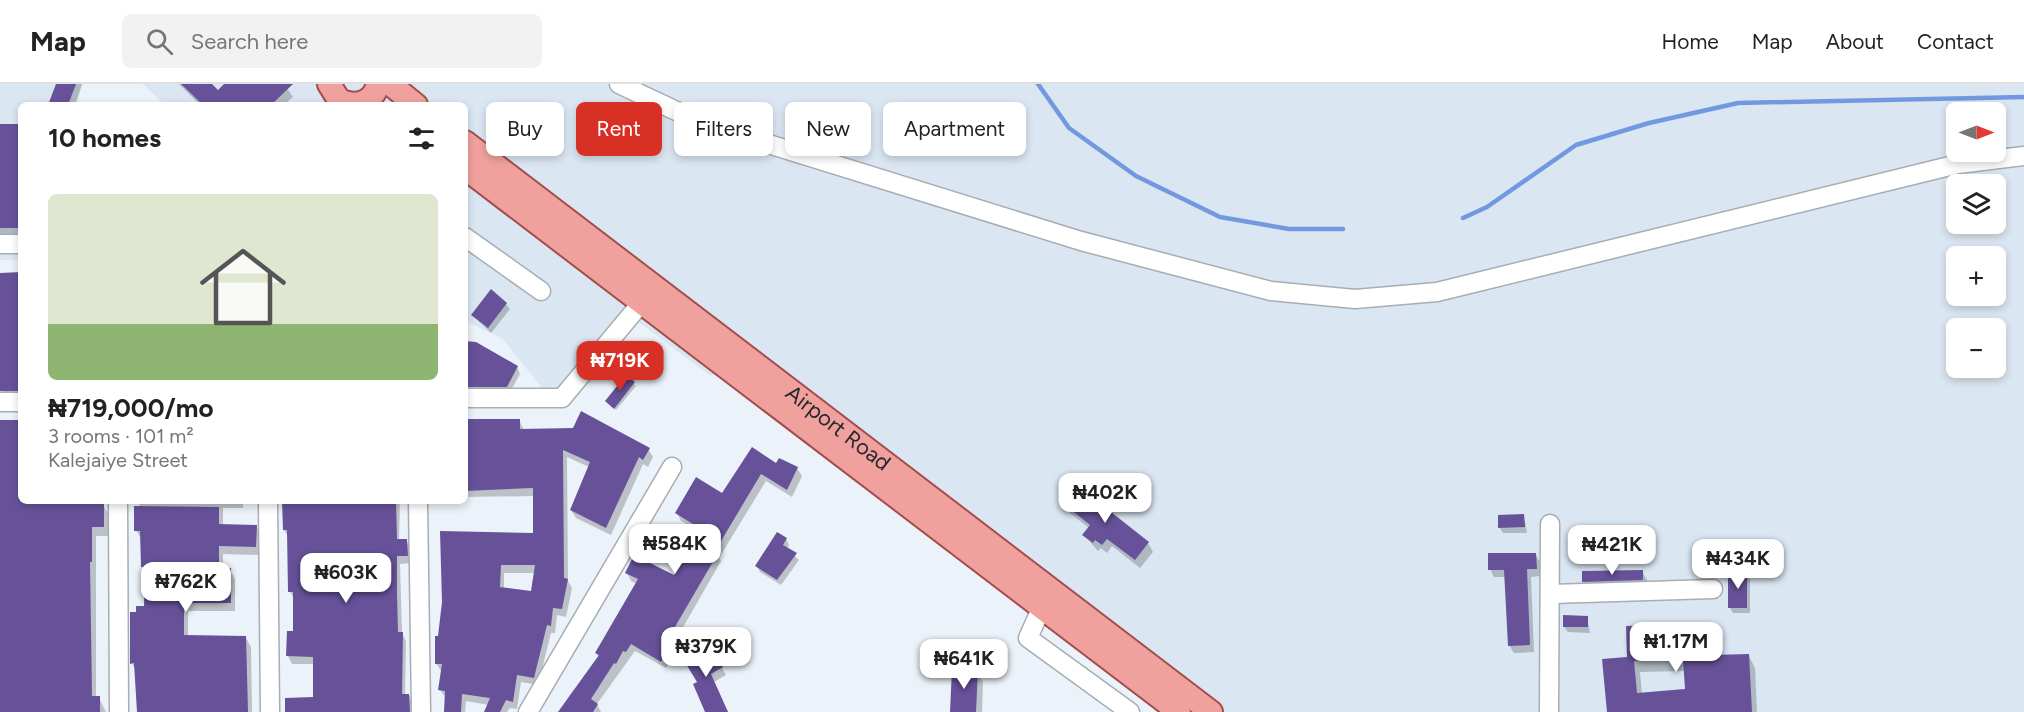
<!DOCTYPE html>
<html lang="en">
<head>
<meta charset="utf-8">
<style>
	:root { --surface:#fff; --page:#f2f2f2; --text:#222; --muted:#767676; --line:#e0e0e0; --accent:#d93025 }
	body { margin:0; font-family:Figtree,sans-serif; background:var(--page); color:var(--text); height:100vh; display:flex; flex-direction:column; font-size:22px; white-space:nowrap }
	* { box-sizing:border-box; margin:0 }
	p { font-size:20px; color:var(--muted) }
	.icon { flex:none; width:33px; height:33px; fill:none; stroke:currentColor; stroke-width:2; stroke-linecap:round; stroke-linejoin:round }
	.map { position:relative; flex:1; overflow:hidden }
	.drawer { position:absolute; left:18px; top:18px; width:450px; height:402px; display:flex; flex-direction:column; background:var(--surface); border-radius:9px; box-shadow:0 3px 9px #0003 }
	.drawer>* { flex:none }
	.banner { position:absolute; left:486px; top:18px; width:570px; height:54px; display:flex; gap:12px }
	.needle { width:39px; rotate:90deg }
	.controls { position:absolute; left:1946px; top:18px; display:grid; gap:12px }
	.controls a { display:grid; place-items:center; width:60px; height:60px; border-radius:9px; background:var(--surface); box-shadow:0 3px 9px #0003; font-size:30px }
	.price { position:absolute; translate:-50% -51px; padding:0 14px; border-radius:12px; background:#fff; color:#222; font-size:20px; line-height:39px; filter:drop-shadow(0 2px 3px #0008) }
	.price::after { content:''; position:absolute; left:50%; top:36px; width:18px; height:14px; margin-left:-9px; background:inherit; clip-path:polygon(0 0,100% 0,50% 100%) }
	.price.selected { background:var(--accent); color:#fff }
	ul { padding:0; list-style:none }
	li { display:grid; align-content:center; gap:12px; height:318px; padding:0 30px }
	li+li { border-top:2px solid var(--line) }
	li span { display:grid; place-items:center; height:186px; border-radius:9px; color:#555 }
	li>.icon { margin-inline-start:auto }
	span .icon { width:108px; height:108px; fill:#fffc; stroke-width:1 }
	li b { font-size:26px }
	h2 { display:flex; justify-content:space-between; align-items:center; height:72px; padding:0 30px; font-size:26px }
	.tag { padding:0 21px; border-radius:9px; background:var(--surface); box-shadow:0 3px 9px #0003; font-size:21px; line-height:54px }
	.tag.selected { background:var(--accent); color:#fff }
	header { display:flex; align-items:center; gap:36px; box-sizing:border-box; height:84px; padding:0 30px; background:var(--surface); border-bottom:2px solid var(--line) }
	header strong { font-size:28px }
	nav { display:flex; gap:33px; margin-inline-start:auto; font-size:21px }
	.search { width:420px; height:54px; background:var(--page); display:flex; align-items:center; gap:15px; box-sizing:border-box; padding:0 21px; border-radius:9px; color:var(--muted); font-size:22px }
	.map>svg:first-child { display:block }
	.built { fill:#dae6f2; fill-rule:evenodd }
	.shadow { fill:#0003; fill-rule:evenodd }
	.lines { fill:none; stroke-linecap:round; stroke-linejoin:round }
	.stream { stroke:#7299e0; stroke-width:4.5 }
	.building { fill:#67529a; fill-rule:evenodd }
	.minor-casing { stroke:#a7adb3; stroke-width:21 }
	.major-casing { stroke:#a34e4c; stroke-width:26 }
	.minor { stroke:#fff; stroke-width:18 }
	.major { stroke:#f0a19e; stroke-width:22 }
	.labels { text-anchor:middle; stroke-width:6; stroke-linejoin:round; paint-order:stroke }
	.street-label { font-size:22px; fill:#27292c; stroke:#fff }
</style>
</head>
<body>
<header>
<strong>Map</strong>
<div class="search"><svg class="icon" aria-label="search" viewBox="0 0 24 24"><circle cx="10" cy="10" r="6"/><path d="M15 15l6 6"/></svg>Search here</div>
<nav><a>Home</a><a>Map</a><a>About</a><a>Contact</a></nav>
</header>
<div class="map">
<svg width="2024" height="628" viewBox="0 0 2024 628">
	<rect width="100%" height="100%" fill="#ecf2f9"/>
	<!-- built -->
	<g class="built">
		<path d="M0,0h83l-7,21h-55v155h-21z"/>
		<path d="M143,0h1881v628h-857l-446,-336 -12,-1 -82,-62 -68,96 -57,-71 -37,-17v-216h-300zM1956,28h39v40h-39zM1956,100h39v40h-39zM1956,172h39v40h-39zM1956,244h39v40h-39z"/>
	</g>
	<!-- shadow -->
	<g class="shadow">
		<path d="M57,0h25l-7,21h-25z"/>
		<path d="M179,0h30l9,8 8,-8h58l9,13 -9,8h-84z"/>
		<path d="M0,41l21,1v111h-21z"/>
		<path d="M0,191h21v124l-21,2v-9l8,-2 -8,-1z"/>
		<path d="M506,220l4,5 -19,24 -18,-18z"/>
		<path d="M465,259l52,24 3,7 -10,18 -45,-1z"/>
		<path d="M626,293l10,9 -20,24 -8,-7z"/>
		<path d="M519,336l5,10 124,19 5,8 -5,10 -5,-3 -32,71 -35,-17 -5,-8 18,-43 -22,-10 1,124 4,7 -6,29 -9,-2 -2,18h-4l-13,52 -17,-3 -4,27 -7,-1 -3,4h-21l3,-7 -23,-4 -1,11h-20l1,-14 -6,-8 1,-19 -5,-8 7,-61 92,-67 -1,-39 -69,1v-76zM504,489h31l-3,19 -28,-3z"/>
		<path d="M0,337h21v80h79l8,12v23h-12v162h3l7,14h-106z"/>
		<path d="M776,381l21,3 5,8 -10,21 -26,-16 -47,77 2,3 -51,89 3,6 -7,12 -31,-17 -38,53 4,8h-42l15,-23 3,3 22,-34 -3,-5 41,-69 -6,-3 -4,-8 47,4 26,-45 -19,-11 -4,-8 45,-18z"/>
		<path d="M140,417h103v7h-20v18h33l5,9 -1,20 -37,-1v16h7l5,9v32h-47v26l58,1 5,9 1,65h-114l-2,-41 -4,-8 6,-50 8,-6v-34l-4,-6 -1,-28 -5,-9z"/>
		<path d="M283,417h117l-1,40h7l5,8v14l-11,1 2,69 4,8 -1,54h4l4,8 1,9h-128l29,-13 -1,-35h-22l-4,-8 7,-23v-33l-5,-8 -1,-54 -5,-8z"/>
		<path d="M1065,420l83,39 5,9 -13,16 -28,-22 -5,7 -6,-5 -3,3 -14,-16 5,-7 -19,-15z"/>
		<path d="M1524,432l3,17h-24l-3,-5z"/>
		<path d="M777,450l9,5 3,6 -2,4 12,11 -18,25 -21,-13 -3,-6z"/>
		<path d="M1535,470l5,8v14l-9,1 3,75 -20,1 -5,-8 -3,-68h-12l-4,-8z"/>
		<path d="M1642,487l5,9v8l-58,2 -5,-9z"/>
		<path d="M1746,490l4,6v33h-17l-3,-5z"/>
		<path d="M1587,533l3,16 -22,-1 -4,-5z"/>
		<path d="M1710,540l7,12 1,21 31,-1 6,12 2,44h-148l20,-54zM1685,587l1,19 -44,4 -2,-22z"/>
		<path d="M713,568l13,23 -12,7 14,30h-22l-7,-29z"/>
		<path d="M977,587l6,11 -1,30h-31z"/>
	</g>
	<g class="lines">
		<!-- stream -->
		<g class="stream">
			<path d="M1038,0l31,44 67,48 84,41 69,12h54"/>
			<path d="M1463,134l24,-11 89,-62 73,-22 89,-20 286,-6"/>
		</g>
	</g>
	<!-- building -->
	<g class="building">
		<path d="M56,0h20l-8,21h-20z"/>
		<path d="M181,0h31l6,6 6,-6h69l-22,21h-68z"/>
		<rect x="0" y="40" width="21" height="104"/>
		<path d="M21,188v119h-21v-118z"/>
		<path d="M491,205l16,14 -19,25 -17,-13z"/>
		<path d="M465,257l11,1 42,24 -11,21h-42z"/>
		<path d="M626,291l9,7 -21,27 -9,-8z"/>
		<path d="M581,327l69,37 -7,12 -4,-3 -33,71 -36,-18 20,-48 -27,-12 1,128 4,1 -6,30 -9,-1 -2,18 -4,-1 -13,53 -17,-3 -4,27 -7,-2 -6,12h-16l6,-14 -28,-4 -1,18h-17l1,-21 -7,-1 4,-26h-7v-28h3l4,-34 -2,-71 93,2v-45l-68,3v-72h55v10l53,-1zM501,481h34l-4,26 -31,-4z"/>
		<path d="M0,336h21v81l83,2v24h-12v35h-2l2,134h8v16h-100z"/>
		<path d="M752,363l24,16 3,-5 19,9 -11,23 -26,-16 -46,77 3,2 -53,91 5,3 -9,15 -30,-18 -5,8 -3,-1 -7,13 -2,-1 -23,36 7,5 -5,8h-35l41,-57 -4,-2 43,-74 -13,-6 9,-18 40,20 27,-46 -26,-16 21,-36 26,16z"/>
		<path d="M1078,402l71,56 -14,18 -28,-21 -5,6 -7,-5 -2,3 -11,-8 8,-10 -26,-21z"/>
		<path d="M282,417h114l1,38h10l1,17h-11v37l1,39h5l-1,62h7l1,18h-125v-14l28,-1v-40l-27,-1 1,-25h6v-39h-5l-1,-62h-4z"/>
		<path d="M134,422l85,1v17l38,1 -1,22 -37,-1v23l12,-1v35h-47v32l62,1 2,76h-111l-3,-49 -4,1v-52h6v-6h8l1,-39h-4l-1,-36h-6z"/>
		<path d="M1524,430l1,13 -27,1v-13z"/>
		<path d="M777,448l10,6 -4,7 14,8 -20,27 -22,-14z"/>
		<path d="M1488,469h48l1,16h-10l3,76 -22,1 -4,-76h-16z"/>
		<path d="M1643,486v10l-61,2v-11z"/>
		<rect x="1728" y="489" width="19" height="35"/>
		<path d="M1563,531l25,1v11h-25z"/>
		<path d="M1711,539l1,32 37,-1 3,58h-145l-5,-53 25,-2 -1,-31zM1683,575l2,30 -48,4 -3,-32z"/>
		<path d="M710,558l13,25 -12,7 17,38h-23l-12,-28 4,-2 -14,-23z"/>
		<path d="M952,584l26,1 -2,43h-26z"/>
	</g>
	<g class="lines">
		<defs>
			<g id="minor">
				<path d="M619,0l85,40 377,117 190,50 84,8 82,-7 521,-128 66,-8"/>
				<path d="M465,153l76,54"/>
				<path d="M0,160h21"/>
				<path d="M465,314h97l80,-96"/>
				<path d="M0,318h21"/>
				<path d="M118,417l1,211"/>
				<path d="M268,417l2,211"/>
				<path d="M418,417l3,211"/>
				<path d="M1551,510l162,-5"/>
				<path d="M1041,525l-13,29 102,74"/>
				<path d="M528,628l144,-245"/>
				<path d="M1549,628l1,-188"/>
			</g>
			<g id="major">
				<path d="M329,0l10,16c17,8 34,3 39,-16"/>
				<path d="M390,0l26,21"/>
				<path id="s1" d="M465,58l746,570"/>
				<path d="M465,84l714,544"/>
			</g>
		</defs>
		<!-- minor casing -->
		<use href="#minor" class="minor-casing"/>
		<!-- major casing -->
		<use href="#major" class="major-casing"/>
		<!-- minor -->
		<use href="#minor" class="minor"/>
		<!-- major -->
		<use href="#major" class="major"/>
	</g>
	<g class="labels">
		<!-- street labels -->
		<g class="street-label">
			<text dy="8" stroke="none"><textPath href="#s1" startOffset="470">Airport Road</textPath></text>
		</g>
	</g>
</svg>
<div class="controls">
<a><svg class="needle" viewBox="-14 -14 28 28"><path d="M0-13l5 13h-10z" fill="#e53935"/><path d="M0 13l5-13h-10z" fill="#767676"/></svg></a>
<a><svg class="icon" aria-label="layers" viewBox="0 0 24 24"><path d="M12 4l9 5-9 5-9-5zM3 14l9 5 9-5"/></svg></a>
<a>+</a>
<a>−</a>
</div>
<b class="price selected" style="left:620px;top:308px">₦719K</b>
<b class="price" style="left:1105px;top:440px">₦402K</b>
<b class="price" style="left:675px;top:491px">₦584K</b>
<b class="price" style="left:1612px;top:492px">₦421K</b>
<b class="price" style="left:1738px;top:506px">₦434K</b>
<b class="price" style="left:346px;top:520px">₦603K</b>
<b class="price" style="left:186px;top:529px">₦762K</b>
<b class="price" style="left:1676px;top:589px">₦1.17M</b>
<b class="price" style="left:706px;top:594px">₦379K</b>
<b class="price" style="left:964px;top:606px">₦641K</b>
<div class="banner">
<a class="tag">Buy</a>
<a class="tag selected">Rent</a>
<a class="tag">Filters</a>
<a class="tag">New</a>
<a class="tag">Apartment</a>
</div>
<section class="drawer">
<h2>10 homes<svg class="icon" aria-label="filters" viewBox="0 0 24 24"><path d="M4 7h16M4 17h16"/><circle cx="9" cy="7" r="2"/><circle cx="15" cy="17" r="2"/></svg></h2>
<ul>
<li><span style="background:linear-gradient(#dfe7d0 70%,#8fb573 0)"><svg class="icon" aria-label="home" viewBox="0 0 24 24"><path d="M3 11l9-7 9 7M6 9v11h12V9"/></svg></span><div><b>₦719,000/mo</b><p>3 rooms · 101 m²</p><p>Kalejaiye Street</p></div></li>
</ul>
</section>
</div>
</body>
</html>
